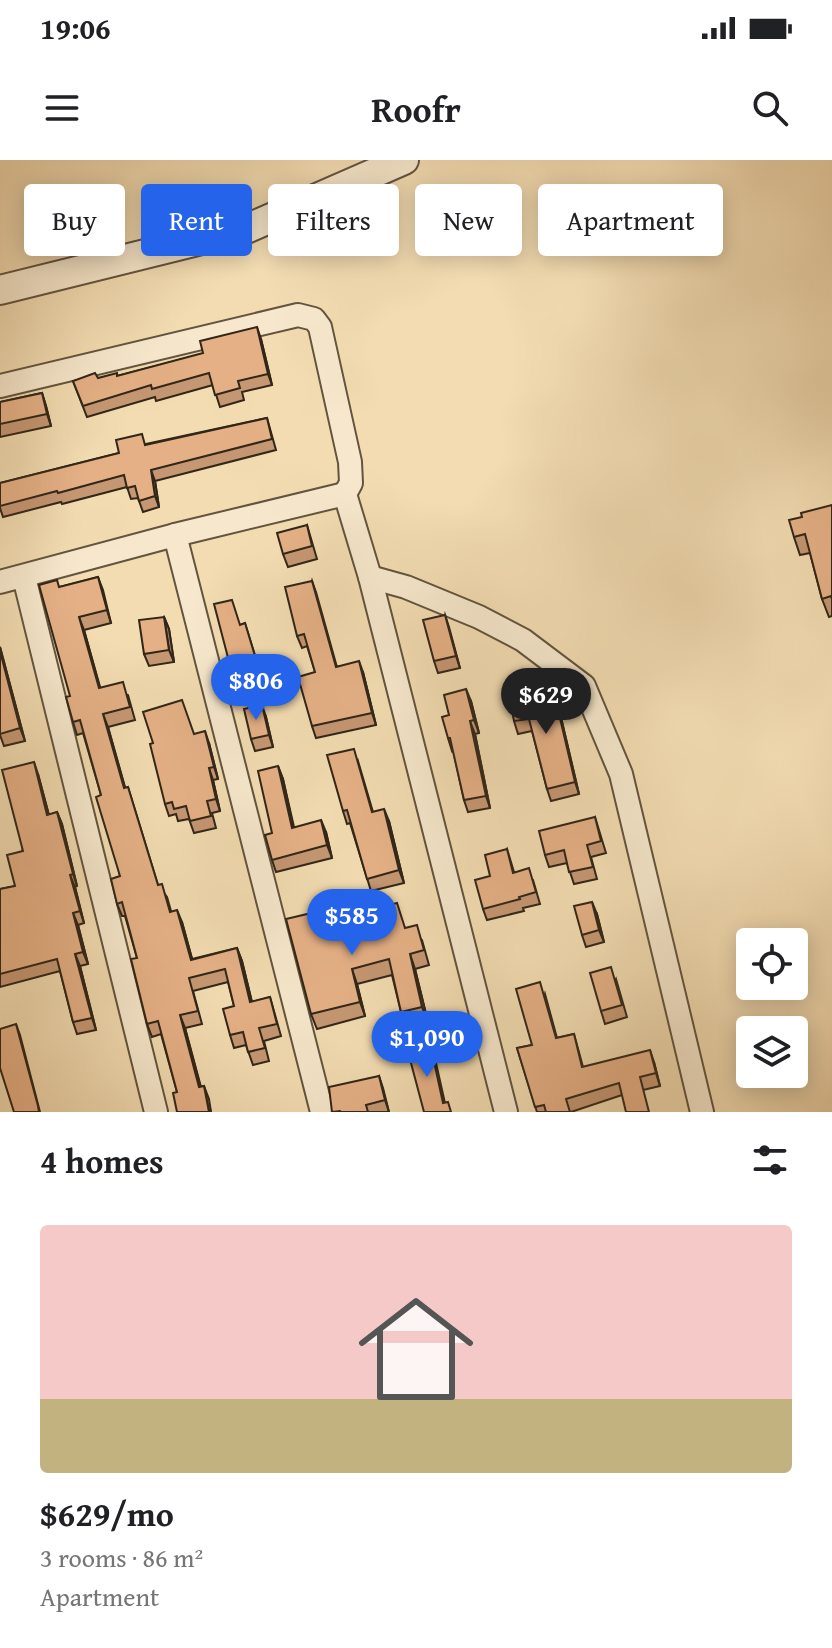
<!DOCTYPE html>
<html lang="en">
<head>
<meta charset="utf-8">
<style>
	:root { --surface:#fff; --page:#f6f6f6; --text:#202124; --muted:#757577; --accent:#2563eb }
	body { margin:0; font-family:"Gentium Book Plus",serif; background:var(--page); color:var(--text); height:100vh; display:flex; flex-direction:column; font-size:30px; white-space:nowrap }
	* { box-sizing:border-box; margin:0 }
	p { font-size:26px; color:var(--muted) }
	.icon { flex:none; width:44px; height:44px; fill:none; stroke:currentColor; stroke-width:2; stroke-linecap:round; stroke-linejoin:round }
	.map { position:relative; height:952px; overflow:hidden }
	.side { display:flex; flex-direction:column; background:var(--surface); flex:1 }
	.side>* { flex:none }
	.top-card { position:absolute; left:24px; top:24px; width:784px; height:72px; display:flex; gap:16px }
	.controls { position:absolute; left:736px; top:768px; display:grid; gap:16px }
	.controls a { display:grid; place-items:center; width:72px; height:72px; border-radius:8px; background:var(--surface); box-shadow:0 4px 20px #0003; font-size:40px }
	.price { position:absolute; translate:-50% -68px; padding:0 18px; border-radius:28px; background:var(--accent); color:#fff; font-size:26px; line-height:52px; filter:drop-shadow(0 2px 4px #0008) }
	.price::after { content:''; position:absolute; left:50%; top:48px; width:24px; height:18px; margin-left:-12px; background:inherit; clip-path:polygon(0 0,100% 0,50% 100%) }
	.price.active { background:#222; color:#fff }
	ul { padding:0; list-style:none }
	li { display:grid; align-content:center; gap:16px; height:424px; padding:0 40px }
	li span { display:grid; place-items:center; height:248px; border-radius:8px; color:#555 }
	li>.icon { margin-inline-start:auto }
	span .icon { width:144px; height:144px; fill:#fffc; stroke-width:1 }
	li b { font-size:34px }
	h2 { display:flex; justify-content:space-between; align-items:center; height:96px; padding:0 40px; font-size:34px }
	.chip { padding:0 28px; border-radius:8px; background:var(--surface); box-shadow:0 4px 20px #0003; font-size:28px; line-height:72px }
	.chip.active { background:var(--accent); color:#fff }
	.status { display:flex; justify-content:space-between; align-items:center; height:56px; padding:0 40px; background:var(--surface); direction:ltr }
	.status svg { height:22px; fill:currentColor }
	header { display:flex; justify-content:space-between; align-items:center; height:104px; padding:0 40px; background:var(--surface); font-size:36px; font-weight:600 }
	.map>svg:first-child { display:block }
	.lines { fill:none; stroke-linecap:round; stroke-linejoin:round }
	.minor-casing { stroke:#62543e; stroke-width:26 }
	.tertiary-casing { stroke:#62543e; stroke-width:32 }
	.minor { stroke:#f7e8cd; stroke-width:22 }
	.tertiary { stroke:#f7e8cd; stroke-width:28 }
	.wall { fill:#c59773; stroke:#312618; stroke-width:2 }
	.shaded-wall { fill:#a07b5e; stroke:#312618; stroke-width:2 }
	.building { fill:#e5b086; stroke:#312618; stroke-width:2 }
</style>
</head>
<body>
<div class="status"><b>19:06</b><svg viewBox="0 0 49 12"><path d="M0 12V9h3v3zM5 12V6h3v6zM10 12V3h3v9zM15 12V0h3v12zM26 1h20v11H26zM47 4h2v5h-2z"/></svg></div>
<header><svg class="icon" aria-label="menu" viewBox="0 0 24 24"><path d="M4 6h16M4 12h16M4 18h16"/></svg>Roofr<svg class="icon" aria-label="search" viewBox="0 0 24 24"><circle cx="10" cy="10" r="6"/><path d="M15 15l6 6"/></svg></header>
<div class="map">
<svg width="832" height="952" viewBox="0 0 832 952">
	<rect width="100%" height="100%" fill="#f3dcb2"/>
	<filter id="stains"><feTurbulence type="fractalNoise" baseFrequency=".0025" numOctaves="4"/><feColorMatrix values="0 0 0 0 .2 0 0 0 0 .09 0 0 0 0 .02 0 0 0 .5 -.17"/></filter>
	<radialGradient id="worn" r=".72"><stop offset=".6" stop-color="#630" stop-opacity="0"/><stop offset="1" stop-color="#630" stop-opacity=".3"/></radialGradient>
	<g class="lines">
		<defs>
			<g id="minor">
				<path d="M0,226l298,-71 16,4 6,8 30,135 1,21 -6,11 25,83 136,535"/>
				<path d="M175,375l147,577"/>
				<path d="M24,417l132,535"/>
				<path d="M370,417l36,10 73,30 44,23 61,46 37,88 81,338"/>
				<path d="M0,422l175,-47 170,-41"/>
			</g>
			<path id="tertiary" d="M0,130l246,-61 158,-69"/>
		</defs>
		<!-- minor casing -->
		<use href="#minor" class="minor-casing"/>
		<!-- tertiary casing -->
		<use href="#tertiary" class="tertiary-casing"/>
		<!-- minor -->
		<use href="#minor" class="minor"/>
		<!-- tertiary -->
		<use href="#tertiary" class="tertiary"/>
	</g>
	<!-- wall -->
	<g class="wall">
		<path d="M261,179l11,46 -30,7 2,8 -24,7 -7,-22 -57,16 -1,-4 -68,20 -14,-36 44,-5z"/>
		<path d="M42,233l4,13 5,20 -51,11v-35z"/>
		<path d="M267,258l9,32 -121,31 4,26 -16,5 -5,-14 -7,1 -4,-12 -65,17 -1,-2 -58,15 -3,-9v-25l119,-30 27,-9z"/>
		<path d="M832,345v111l-3,1 -7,-18 -12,-46 -10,2 -6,-18z"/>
		<path d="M307,365l10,34 -29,8 -5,-13z"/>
		<path d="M98,417l13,46 -27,7 16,58 28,7 7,25 -27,7 17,61 3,-1 4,13 26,85 9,12 4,14 11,11 10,37 45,-11 5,13 10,41 18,-5 11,39 -17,5 5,20 -16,4 -7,-20 -12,3 -4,-13 4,-29 -6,-24 -35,9 9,33 -17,4 16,59 3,-1 7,26h-34v-20l-16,-58 -9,3 -5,-13 -10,-66 -12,-42h-3l-5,-12 3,-28 -19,-81 -18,-62 -6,2 -4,-13 -13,-135z"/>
		<path d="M312,421l24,85 27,6 13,53 -60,13 -4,-12 3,-54 -8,-26 -5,2 -5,-12z"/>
		<path d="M445,455l15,53 -22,5 -4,-12z"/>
		<path d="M164,457l5,12 5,33 -25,4 -5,-12z"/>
		<path d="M245,463l17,55 -25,8 -5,-13 8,-48z"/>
		<path d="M0,487l25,94 -21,5 -4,-11z"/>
		<path d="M534,531l4,9 21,9 20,85 -28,7 -4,-12 -15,-58 -14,3 -4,-13z"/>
		<path d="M471,541l8,32 -4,1 15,74 -22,4 -4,-12 -11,-50 -1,1 -4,-13 1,-23z"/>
		<path d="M266,557l7,30 -18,4 -4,-12z"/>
		<path d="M194,574l15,9 9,36 -5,1 7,31 -8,2 4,15 -22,5 -5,-14 -11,2 -2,-7 -7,2 -4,-12z"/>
		<path d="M358,601l15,51 16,9 15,62 -33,8 -21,-68 -3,1 -4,-13z"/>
		<path d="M278,606l5,13 11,48 32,5 6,26 -56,14 -4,-12v-27z"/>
		<path d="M38,614l11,41 8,-3 5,12 15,62 -2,1 9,36 -6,2 10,39 -8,2 16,64 -19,4 -4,-12 -13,-51 -60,16v-98l15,-3z"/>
		<path d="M595,657l11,36 -15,4 6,22 -23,5 -7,-21 -18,4 -4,-12z"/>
		<path d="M507,689l7,23 19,8 7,24 -17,4 1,3 -37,9 -4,-11 7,-33z"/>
		<path d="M341,746l6,15 5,21 54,-14 16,12 7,25 -14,4 13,53 -22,5 -5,-15 -9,-37 -35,9 8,32 -48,13 -6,-15z"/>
		<path d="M597,754l7,28 -18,5 -4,-12z"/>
		<path d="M616,819l11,38 -22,7 -4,-13z"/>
		<path d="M545,834l12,44 17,-4 9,33 71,-5 6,24 -38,9 -51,17h-34l-20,-64 15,-3z"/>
		<path d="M379,916l10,36h-57z"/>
	</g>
	<!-- shaded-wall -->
	<g class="shaded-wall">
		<path d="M257,167l4,12 11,46 -4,-11z"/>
		<path d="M42,233l4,13 5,20 -4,-12z"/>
		<path d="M151,310l4,11 4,26 -4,-11z"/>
		<path d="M98,417l5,13 8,33 -4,-13z"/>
		<path d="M312,421l4,11 24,86 -4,-11z"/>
		<path d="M445,455l4,12 11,41 -4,-12z"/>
		<path d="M79,457l5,13 20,71 -5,-13z"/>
		<path d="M164,457l5,12 5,33 -5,-12z"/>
		<path d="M0,487l25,94 -5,-13 -20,-77z"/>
		<path d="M359,501l4,11 13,53 -4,-12z"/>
		<path d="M466,529l5,12 8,32 -5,-13z"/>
		<path d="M555,537l4,12 20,85 -4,-12z"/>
		<path d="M262,545l4,12 7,30 -4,-12z"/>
		<path d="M103,554l5,13 21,74 -5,-13z"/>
		<path d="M470,561l5,13 15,74 -4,-12z"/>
		<path d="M205,571l4,12 9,36 -4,-12z"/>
		<path d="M34,602l4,12 14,53 -5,-12z"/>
		<path d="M278,606l5,13 13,61 -4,-12z"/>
		<path d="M209,608l4,12 7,31 -4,-12z"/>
		<path d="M384,649l5,12 15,62 -5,-13z"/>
		<path d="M57,652l5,12 15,62 -4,-12z"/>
		<path d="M321,660l5,12 6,26 -5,-13z"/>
		<path d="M70,715l5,12 9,36 -4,-12z"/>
		<path d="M592,742l5,12 7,28 -5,-12z"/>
		<path d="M341,746l6,15 8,36 -5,-15z"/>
		<path d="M177,750l5,12 14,51 -5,-13z"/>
		<path d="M73,753l5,12 10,39 -5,-12z"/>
		<path d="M237,788l5,13 13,54 -5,-13z"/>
		<path d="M75,794l5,12 16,64 -4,-12z"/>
		<path d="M410,794l5,15 13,53 -6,-15z"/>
		<path d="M352,809l5,15 8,32 -5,-14z"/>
		<path d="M180,855l5,13 19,72 -5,-13z"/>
		<path d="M16,864l4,11 20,77h-1z"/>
		<path d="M430,883l4,11 13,58 -4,-9z"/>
		<path d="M650,890l4,12 6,24 -4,-13z"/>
		<path d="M379,916l4,12 6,24 -4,-12z"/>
		<path d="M204,926l5,13 2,13h-2z"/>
	</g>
	<!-- building -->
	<g class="building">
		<path d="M257,167l11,47 -30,7 2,7 -25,7 -6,-22 -57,16 -1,-4 -68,21 -10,-25 22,-8 3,5 19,-5v3l86,-23 -3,-12z"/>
		<path d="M42,233l5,21 -47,10v-22z"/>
		<path d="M267,258l5,21 -121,31 4,26 -16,5 -4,-15 -8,2 -3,-13 -66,18 -1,-2 -57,15v-23l119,-30 -3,-13 26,-6 3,11z"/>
		<path d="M832,345v94l-1,-3 -9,3 -17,-65 -11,3 -5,-17 13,-3 -1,-4z"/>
		<path d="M307,365l5,21 -29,8 -6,-21z"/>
		<path d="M98,417l9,33 -28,7 20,71 24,-6 7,25 -27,7 21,74 4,-1 30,98 4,-1 8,28 7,-2 14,50 46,-12 13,54 20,-5 7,27 -18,4 6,20 -17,4 -5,-20 -13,3 -7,-26 11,-3 -9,-37 -36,9 9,33 -18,4 19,72 5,-1 5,26h-32l-4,-19 4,-1 -19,-71 -11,3 -16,-65 6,-1 -15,-56 -5,2 -6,-25 9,-3 -24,-79 5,-2 -21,-75 -7,2 -7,-25 4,-1 -31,-111 18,-5 2,7z"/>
		<path d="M312,421l24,86 23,-6 13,52 -60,13 -14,-49 17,-5 -11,-38 -7,2 -12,-49z"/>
		<path d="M232,440l8,25 5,-2 13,43 -26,7 -18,-69z"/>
		<path d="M445,455l11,41 -22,5 -11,-41z"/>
		<path d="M164,457l5,33 -25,4 -5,-34z"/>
		<path d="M0,491l20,77 -20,6z"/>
		<path d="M466,529l8,31 -4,1 16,75 -22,4 -14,-62h-2l-6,-21 7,-2 -5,-20z"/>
		<path d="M534,531l2,10 19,-4 20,85 -28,7 -18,-70 -15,2 -5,-25z"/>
		<path d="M182,540l12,34 11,-3 9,36 -5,1 7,31 -9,2 4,15 -21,5 -4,-15 -12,3 -2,-7 -7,2 -15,-60 3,-1 -10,-31z"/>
		<path d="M262,545l7,30 -18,4 -7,-30z"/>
		<path d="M354,589l18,63 12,-3 15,61 -32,9 -20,-69 -4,1 -16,-56z"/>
		<path d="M34,602l13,53 10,-3 16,62 -3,1 10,36 -7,2 10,39 -8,2 17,64 -19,4 -16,-63 -57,15v-85l15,-3 -8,-31 16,-4 -21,-81z"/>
		<path d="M278,606l14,62 29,-8 6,25 -55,15 -7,-25 7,-2 -14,-62z"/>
		<path d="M595,657l6,24 -14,4 6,22 -24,5 -5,-22 -19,5 -6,-24z"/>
		<path d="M507,689l6,24 16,-5 7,24 -17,5 1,2 -37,10 -8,-29 15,-4 -5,-21z"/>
		<path d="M592,742l7,28 -17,5 -8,-29z"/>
		<path d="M397,743l8,25 12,-3 7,25 -14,4 12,53 -21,5 -12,-53 -37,10 8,33 -49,12 -25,-95 55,-13 9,36 32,-8 -7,-25z"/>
		<path d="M611,807l11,38 -21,6 -11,-38z"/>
		<path d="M540,822l16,56 18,-4 8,33 68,-17 6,23 -16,4 9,35h-23l-7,-29 -53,16 4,13h-24l-2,-7 -9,2 -18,-59 15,-3 -16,-56z"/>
		<path d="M16,864l22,82 1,6h-25l-14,-44v-39z"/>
		<path d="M430,883l13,60 5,-1 3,10h-27l-17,-64z"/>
		<path d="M379,916l6,24 -19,5 2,7h-27l-1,-1 -8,1 -3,-25z"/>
	</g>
	<rect width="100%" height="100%" filter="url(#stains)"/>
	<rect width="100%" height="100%" fill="url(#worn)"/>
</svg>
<div class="controls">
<a><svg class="icon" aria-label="locate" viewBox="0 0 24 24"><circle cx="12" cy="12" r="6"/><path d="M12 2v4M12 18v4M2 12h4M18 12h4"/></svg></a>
<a><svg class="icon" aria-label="layers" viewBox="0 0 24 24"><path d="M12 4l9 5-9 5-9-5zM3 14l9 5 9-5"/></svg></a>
</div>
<b class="price" style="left:256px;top:562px">$806</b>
<b class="price active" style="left:546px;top:576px">$629</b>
<b class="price" style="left:352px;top:797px">$585</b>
<b class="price" style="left:427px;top:919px">$1,090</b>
<div class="top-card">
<a class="chip">Buy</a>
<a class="chip active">Rent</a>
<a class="chip">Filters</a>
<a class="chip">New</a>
<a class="chip">Apartment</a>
</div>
</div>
<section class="side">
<h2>4 homes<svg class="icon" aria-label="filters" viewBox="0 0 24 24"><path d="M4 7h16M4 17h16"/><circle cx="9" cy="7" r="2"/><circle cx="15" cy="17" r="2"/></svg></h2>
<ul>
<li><span style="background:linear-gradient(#f6c9c9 70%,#c2b280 0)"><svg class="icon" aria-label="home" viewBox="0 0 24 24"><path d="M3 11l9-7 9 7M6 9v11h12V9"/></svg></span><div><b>$629/mo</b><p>3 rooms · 86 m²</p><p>Apartment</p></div></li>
</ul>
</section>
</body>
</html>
